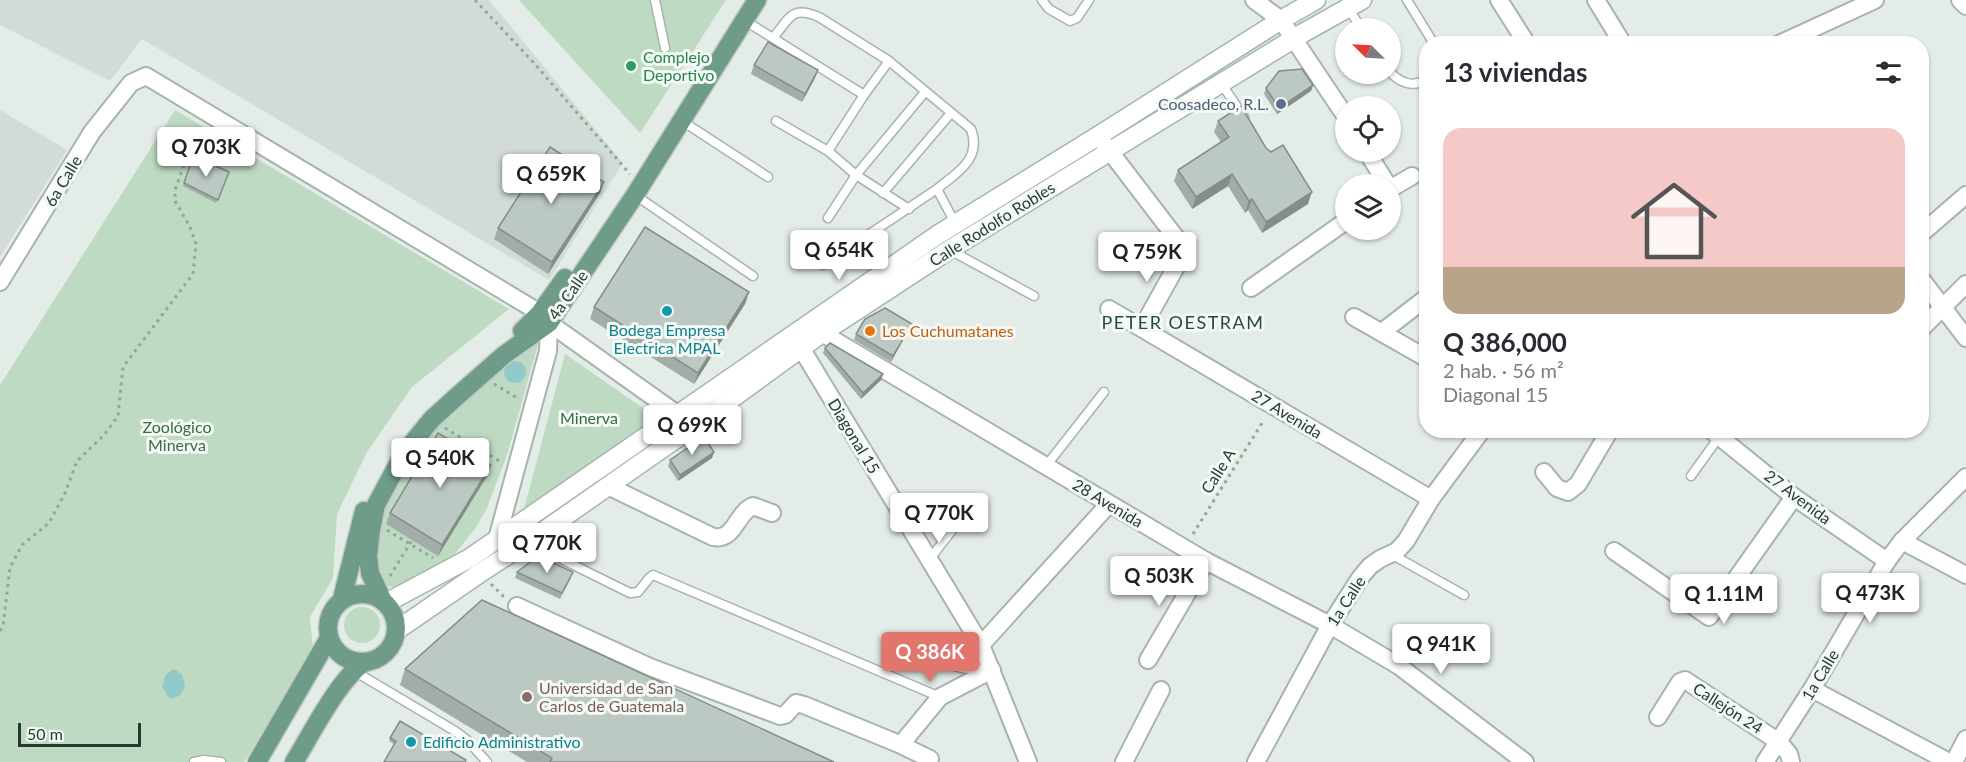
<!DOCTYPE html>
<html lang="es">
<head>
<meta charset="utf-8">
<style>
	:root { --surface:#fff; --page:#f2f2f3; --text:#2b2b33; --muted:#7c7c81; --accent:#e2756c }
	body { margin:0; font-family:Lato,sans-serif; background:var(--page); color:var(--text); height:100vh; display:flex; flex-direction:column; font-size:22px; white-space:nowrap }
	* { box-sizing:border-box; margin:0 }
	p { font-size:20px; color:var(--muted) }
	.icon { flex:none; width:33px; height:33px; fill:none; stroke:currentColor; stroke-width:2; stroke-linecap:round; stroke-linejoin:round }
	.map { position:relative; flex:1; overflow:hidden }
	.details { position:absolute; left:1419px; top:36px; width:510px; height:402px; display:flex; flex-direction:column; background:var(--surface); border-radius:24px; box-shadow:0 2px 4px #0004 }
	.details>* { flex:none }
	.needle { width:39px; rotate:294deg }
	.tools { position:absolute; left:1335px; top:18px; display:grid; gap:12px }
	.tools a { display:grid; place-items:center; width:66px; height:66px; border-radius:50%; background:var(--surface); box-shadow:0 2px 4px #0004; font-size:30px }
	.scale { position:absolute; left:18px; bottom:15px; width:123px; box-sizing:border-box; padding-left:6px; border:3px solid #253b32; border-top:0; font-size:16px; line-height:21px; white-space:nowrap; color:#253b32; -webkit-text-stroke:4px #f4f9f6; paint-order:stroke }
	.price { position:absolute; translate:-50% -51px; padding:0 14px; border-radius:6px; background:#fff; color:#222; font-size:20px; line-height:39px; filter:drop-shadow(0 2px 3px #0008) }
	.price::after { content:''; position:absolute; left:50%; top:36px; width:18px; height:14px; margin-left:-9px; background:inherit; clip-path:polygon(0 0,100% 0,50% 100%) }
	.price.current { background:var(--accent); color:#fff }
	ul { padding:0; list-style:none }
	li { display:grid; align-content:center; gap:12px; height:318px; padding:0 24px }
	li span { display:grid; place-items:center; height:186px; border-radius:18px; color:#555 }
	li>.icon { margin-inline-start:auto }
	span .icon { width:108px; height:108px; fill:#fffc; stroke-width:1 }
	li b { font-size:26px }
	h2 { display:flex; justify-content:space-between; align-items:center; height:72px; padding:0 24px; font-size:26px }
	.map>svg:first-child { display:block }
	.built { fill:#d2dbd6 }
	.green { fill:#bfdac2 }
	.water { fill:#92cac9 }
	.lines { fill:none; stroke-linecap:round; stroke-linejoin:round }
	.lane-casing { stroke:#a7b3ad; stroke-width:11 }
	.street-casing { stroke:#a7b3ad; stroke-width:20 }
	.secondary-casing { stroke:#a3b6ad; stroke-width:21 }
	.primary-casing { stroke:#c2c8c6; stroke-width:21 }
	.path { stroke:#88ac9a; stroke-width:3; stroke-dasharray:3 4.5; stroke-linecap:butt }
	.lane { stroke:#fff; stroke-width:8 }
	.street { stroke:#fff; stroke-width:16 }
	.secondary { stroke:#fff; stroke-width:18 }
	.primary { stroke:#6e9c88; stroke-width:18 }
	.wall { fill:#a2ada7 }
	.shaded-wall { fill:#848d88 }
	.building { fill:#bcc9c2; stroke:#848d88; stroke-width:1.5 }
	.leisure-dot { fill:#2e9e5b; stroke:#f4f9f6; stroke-width:2 }
	.service-dot { fill:#5c6f8a; stroke:#f4f9f6; stroke-width:2 }
	.culture-dot { fill:#0f9aa8; stroke:#f4f9f6; stroke-width:2 }
	.food-dot { fill:#e8710a; stroke:#f4f9f6; stroke-width:2 }
	.education-dot { fill:#8d6e63; stroke:#f4f9f6; stroke-width:2 }
	.labels { text-anchor:middle; stroke-width:6; stroke-linejoin:round; paint-order:stroke }
	.leisure-label { font-size:16px; fill:#27864d; stroke:#f4f9f6; text-anchor:start }
	.service-label { font-size:16px; fill:#4e5e75; stroke:#f4f9f6; text-anchor:end }
	.street-label { font-size:16px; fill:#253b32; stroke:#f4f9f6 }
	.culture-label { font-size:16px; fill:#0d838f; stroke:#f4f9f6 }
	.food-label { font-size:16px; fill:#c56008; stroke:#f4f9f6; text-anchor:start }
	.park-label { font-size:16px; fill:#346d41; stroke:#f4f9f6 }
	.education-label { font-size:16px; fill:#785e54; stroke:#f4f9f6; text-anchor:start }
	.neighbourhood-label { font-size:18px; letter-spacing:1.5px; fill:#244b3b; stroke:#f4f9f6 }
</style>
</head>
<body>
<div class="map">
<svg width="1966" height="762" viewBox="0 0 1966 762">
	<rect width="100%" height="100%" fill="#e4ece7"/>
	<!-- built -->
	<g class="built">
		<path d="M0,0h489l134,163 -74,117 -407,-241 -32,42 -110,-56z"/>
		<path d="M0,110l67,40 -67,107z"/>
	</g>
	<!-- green -->
	<g class="green">
		<path d="M519,0h207l-86,133z"/>
		<path d="M175,110l334,199 -97,78 -45,65 -30,62 -4,64 -23,39 3,33 -69,112h-244v-377z"/>
		<path d="M539,341l-32,114 -20,53 -12,21 -26,32 -49,27 -14,-2 -9,-15 -1,-49 44,-81 86,-81z"/>
		<path d="M565,354l91,63 -133,96z"/>
		<circle cx="362" cy="625" r="18"/>
	</g>
	<!-- water -->
	<g class="water">
		<circle cx="515" cy="372" r="11"/>
		<path d="M174,669l8,5 3,12 -4,9 -9,4 -4,-2 -6,-11 4,-12z"/>
	</g>
	<g class="lines">
		<defs>
			<g id="lane">
				<path d="M655,0l10,48"/>
				<path d="M1042,0l7,9 21,12 7,-3 12,-18"/>
				<path d="M1407,0l27,44"/>
				<path d="M1348,8l13,20"/>
				<path d="M744,20l120,75 25,-34 -70,-44c-28,-12 -29,1 -46,21"/>
				<path d="M889,61l82,68c11,30 -13,43 -34,60l18,34"/>
				<path d="M1390,72c10,11 24,16 36,7"/>
				<path d="M1221,83l23,34"/>
				<path d="M682,121l86,56"/>
				<path d="M776,121l52,30 36,-56"/>
				<path d="M828,151l28,24 69,-83"/>
				<path d="M883,193l68,-80"/>
				<path d="M635,195l118,81"/>
				<path d="M828,218l28,-43 53,34"/>
				<path d="M948,249l86,47"/>
				<path d="M823,265l114,-76"/>
				<path d="M1046,466l58,-74"/>
				<path d="M1691,476l28,-39"/>
				<path d="M529,543l101,50 8,-1 12,-15 3,-2 287,122"/>
				<path d="M1391,554l73,41"/>
				<path d="M929,560l38,-49"/>
				<path d="M931,657c17,6 34,16 53,11"/>
				<path d="M354,671l101,60 12,9 20,22"/>
				<path d="M194,762l10,-2 17,2"/>
			</g>
			<g id="street">
				<path d="M1254,0l27,20 65,97"/>
				<path d="M1499,0l28,44"/>
				<path d="M1596,0l27,44"/>
				<path d="M1960,0l6,6"/>
				<path d="M1779,44l96,-44"/>
				<path d="M1102,141l78,102 1,11 -4,11 -35,63"/>
				<path d="M1367,152l20,32"/>
				<path d="M1390,189l22,-13"/>
				<path d="M1922,233l44,-38"/>
				<path d="M1922,280l44,58"/>
				<path d="M0,282l92,-150 39,-49 15,-7 394,237 9,10 128,91 9,10"/>
				<path d="M1251,288l95,-67"/>
				<path d="M1109,309l322,190"/>
				<path d="M1354,317l72,41"/>
				<path d="M815,325l7,8 384,228 124,64 69,41 126,96"/>
				<path d="M1922,328l44,-44"/>
				<path d="M1382,332l44,-34"/>
				<path d="M795,338l186,307 47,117"/>
				<path d="M1711,430l83,67 93,64"/>
				<path d="M1544,472l13,16 11,4 10,-8 32,-54"/>
				<path d="M608,486l105,51c22,4 23,-24 40,-31l19,7"/>
				<path d="M497,539l51,-188 1,-28"/>
				<path d="M1902,541l64,34"/>
				<path d="M1614,551l95,66 85,-120"/>
				<path d="M517,606l133,61 130,49 5,-1 11,-12 8,2 95,39 31,15"/>
				<path d="M981,645l128,-141"/>
				<path d="M1148,660l58,-99"/>
				<path d="M1812,689l137,73"/>
				<path d="M1658,717l22,-35 5,-2 94,62 10,12 2,8"/>
				<path d="M899,744l4,-2 37,-45 52,-27"/>
				<path d="M1124,762l37,-72"/>
				<path d="M1256,762l74,-137 30,-47 10,-12 10,-7 17,-8 9,-10 25,-42 51,-69"/>
				<path d="M1765,762l47,-73 75,-128 15,-20 64,-64"/>
				<path d="M1954,762l12,-23"/>
			</g>
			<g id="secondary">
				<path d="M386,603l84,-45 469,-324 159,-98 183,-116 35,-20"/>
				<path d="M397,630l83,-57 48,-31 162,-113 132,-96 127,-83 354,-217 59,-33"/>
			</g>
			<g id="primary">
				<path d="M522,331l18,-18 25,-35"/>
				<circle cx="362" cy="628" r="34"/>
				<path d="M342,599l22,-88"/>
				<path d="M382,599l-12,-26 -2,-17 3,-26 5,-25 28,-52 28,-34 22,-20 50,-44 45,-32 86,-128 122,-195"/>
				<path d="M257,762l72,-124"/>
				<path d="M294,762c17,-27 45,-84 71,-100"/>
			</g>
		</defs>
		<!-- lane casing -->
		<use href="#lane" class="lane-casing"/>
		<!-- street casing -->
		<use href="#street" class="street-casing"/>
		<!-- secondary casing -->
		<use href="#secondary" class="secondary-casing"/>
		<!-- primary casing -->
		<use href="#primary" class="primary-casing"/>
		<!-- path -->
		<g class="path">
			<path d="M475,0l58,62 97,112"/>
			<path d="M494,384l25,15"/>
			<path d="M445,428l56,34"/>
			<path d="M387,530l46,28"/>
			<path d="M1193,534l71,-114"/>
			<path d="M390,576l22,-36"/>
			<path d="M491,584l14,14"/>
			<path d="M0,631l3,-5 7,-58 12,-23 27,-22 16,-30 12,-32 27,-26 14,-19 5,-49 70,-93 3,-30 -6,-17 -15,-26v-11l12,-33"/>
		</g>
		<!-- lane -->
		<use href="#lane" class="lane"/>
		<!-- street -->
		<use href="#street" class="street"/>
		<!-- secondary -->
		<use href="#secondary" class="secondary"/>
		<!-- primary -->
		<use href="#primary" class="primary"/>
	</g>
	<!-- wall -->
	<g class="wall">
		<path d="M754,65l61,13 -13,24 -51,-28z"/>
		<path d="M1313,85l-2,6 -34,23 -13,-20 2,-6z"/>
		<path d="M1218,121l48,27 42,56 -46,29 -14,-23 -3,3 -17,-27 -36,23 -18,-28 4,-11 43,-28 -7,-10z"/>
		<path d="M193,156l36,16 -13,31 -33,-17z"/>
		<path d="M604,182l-4,11 -52,81 -54,-35 4,-11z"/>
		<path d="M749,292l-4,12 -51,80 -104,-65 4,-12z"/>
		<path d="M912,324l-3,5 -18,33 -37,-22 2,-6z"/>
		<path d="M825,348l58,26 -2,6 -20,19 -38,-46z"/>
		<path d="M714,452l-2,6 -34,23 -10,-15 2,-6z"/>
		<path d="M487,476l-49,80 -52,-32 4,-11z"/>
		<path d="M517,572l54,6 -11,21 -45,-21z"/>
		<path d="M405,669l429,93h-307l-127,-77z"/>
		<path d="M390,738l76,22 -72,-16 -5,-3z"/>
	</g>
	<!-- shaded-wall -->
	<g class="shaded-wall">
		<path d="M818,70l-3,8 -13,24 3,-8z"/>
		<path d="M1313,85l-2,6 -34,23 2,-6z"/>
		<path d="M1232,174l-4,12 -36,23 4,-12z"/>
		<path d="M604,182l-4,11 -52,81 4,-12z"/>
		<path d="M1312,192l-4,12 -46,29 4,-11z"/>
		<path d="M1252,199l-4,11 -3,3 4,-12z"/>
		<path d="M749,292l-4,12 -51,80 4,-11z"/>
		<path d="M912,324l-3,5 -18,33 2,-6z"/>
		<path d="M883,374l-2,6 -20,19 2,-6z"/>
		<path d="M714,452l-2,6 -34,23 2,-6z"/>
		<path d="M491,465l-4,11 -49,80 4,-11z"/>
	</g>
	<!-- building -->
	<g class="building">
		<path d="M768,42l50,28 -13,24 -51,-29z"/>
		<path d="M1302,69l11,16 -34,23 -13,-20 13,-17z"/>
		<path d="M1241,106l25,42 5,4 12,-7 29,47 -46,30 -14,-23 -3,2 -17,-27 -36,23 -18,-27 51,-33 -11,-16z"/>
		<path d="M550,147l54,35 -52,80 -54,-34z"/>
		<path d="M193,156l36,16 -11,28 -34,-17z"/>
		<path d="M645,227l104,65 -51,81 -104,-66z"/>
		<path d="M885,308l27,16 -19,32 -37,-22 9,-15z"/>
		<path d="M830,343l53,31 -20,19 -38,-45z"/>
		<path d="M438,433l53,32 -49,80 -52,-32z"/>
		<path d="M704,437l10,15 -34,23 -10,-15z"/>
		<path d="M538,556l35,16 -11,21 -45,-21z"/>
		<path d="M482,600l352,162h-284l2,-4 -147,-89z"/>
		<path d="M400,721l66,39 -1,2h-81l12,-21 -6,-3z"/>
	</g>
	<!-- markers -->
	<circle class="leisure-dot" cx="631" cy="66" r="6"/>
	<circle class="service-dot" cx="1281" cy="104" r="6"/>
	<g class="culture-dot">
		<circle cx="667" cy="311" r="6"/>
		<circle cx="411" cy="742" r="6"/>
	</g>
	<circle class="food-dot" cx="870" cy="331" r="6"/>
	<circle class="education-dot" cx="527" cy="697" r="6"/>
	<g class="labels">
		<!-- leisure labels -->
		<g class="leisure-label">
			<text x="643" y="63">Complejo<tspan x="643" dy="18">Deportivo</tspan></text>
		</g>
		<!-- service labels -->
		<g class="service-label">
			<text x="1269" y="110">Coosadeco, R.L.</text>
		</g>
		<!-- street labels -->
		<g class="street-label">
			<text transform="translate(63 181) rotate(-59)" y="6">6a Calle</text>
			<text transform="translate(992 224) rotate(-32)" y="6">Calle Rodolfo Robles</text>
			<text transform="translate(568 295) rotate(-55)" y="6">4a Calle</text>
			<text transform="translate(1287 414) rotate(31)" y="6">27 Avenida</text>
			<text transform="translate(854 436) rotate(59)" y="6">Diagonal 15</text>
			<text transform="translate(1218 471) rotate(-58)" y="6">Calle A</text>
			<text transform="translate(1798 497) rotate(37)" y="6">27 Avenida</text>
			<text transform="translate(1108 503) rotate(31)" y="6">28 Avenida</text>
			<text transform="translate(1346 601) rotate(-57)" y="6">1a Calle</text>
			<text transform="translate(1820 675) rotate(-59)" y="6">1a Calle</text>
			<text transform="translate(1728 708) rotate(33)" y="6">Callejón 24</text>
		</g>
		<!-- culture labels -->
		<g class="culture-label">
			<text x="667" y="336">Bodega Empresa<tspan x="667" dy="18">Electrica MPAL</tspan></text>
			<text x="423" y="748" text-anchor="start">Edificio Administrativo</text>
		</g>
		<!-- food labels -->
		<g class="food-label">
			<text x="882" y="337">Los Cuchumatanes</text>
		</g>
		<!-- park labels -->
		<g class="park-label">
			<text x="589" y="424">Minerva</text>
			<text x="177" y="433">Zoológico<tspan x="177" dy="18">Minerva</tspan></text>
		</g>
		<!-- education labels -->
		<g class="education-label">
			<text x="539" y="694">Universidad de San<tspan x="539" dy="18">Carlos de Guatemala</tspan></text>
		</g>
		<!-- neighbourhood labels -->
		<g class="neighbourhood-label">
			<text x="1183" y="329">PETER OESTRAM</text>
		</g>
	</g>
</svg>
<div class="tools">
<a><svg class="needle" viewBox="-14 -14 28 28"><path d="M0-13l5 13h-10z" fill="#e53935"/><path d="M0 13l5-13h-10z" fill="#7c7c81"/></svg></a>
<a><svg class="icon" aria-label="locate" viewBox="0 0 24 24"><circle cx="12" cy="12" r="6"/><path d="M12 2v4M12 18v4M2 12h4M18 12h4"/></svg></a>
<a><svg class="icon" aria-label="layers" viewBox="0 0 24 24"><path d="M12 4l9 5-9 5-9-5zM3 14l9 5 9-5"/></svg></a>
</div>
<div class="scale">50 m</div>
<b class="price" style="left:206px;top:178px">Q 703K</b>
<b class="price" style="left:551px;top:205px">Q 659K</b>
<b class="price" style="left:839px;top:281px">Q 654K</b>
<b class="price" style="left:1147px;top:283px">Q 759K</b>
<b class="price" style="left:692px;top:456px">Q 699K</b>
<b class="price" style="left:440px;top:489px">Q 540K</b>
<b class="price" style="left:939px;top:544px">Q 770K</b>
<b class="price" style="left:547px;top:574px">Q 770K</b>
<b class="price" style="left:1159px;top:607px">Q 503K</b>
<b class="price" style="left:1870px;top:624px">Q 473K</b>
<b class="price" style="left:1724px;top:625px">Q 1.11M</b>
<b class="price" style="left:1441px;top:675px">Q 941K</b>
<b class="price current" style="left:930px;top:683px">Q 386K</b>
<section class="details">
<h2>13 viviendas<svg class="icon" aria-label="filters" viewBox="0 0 24 24"><path d="M4 7h16M4 17h16"/><circle cx="9" cy="7" r="2"/><circle cx="15" cy="17" r="2"/></svg></h2>
<ul>
<li><span style="background:linear-gradient(#f6c9c9 75%,#b9a48a 0)"><svg class="icon" aria-label="home" viewBox="0 0 24 24"><path d="M3 11l9-7 9 7M6 9v11h12V9"/></svg></span><div><b>Q 386,000</b><p>2 hab. · 56 m²</p><p>Diagonal 15</p></div></li>
</ul>
</section>
</div>
</body>
</html>
